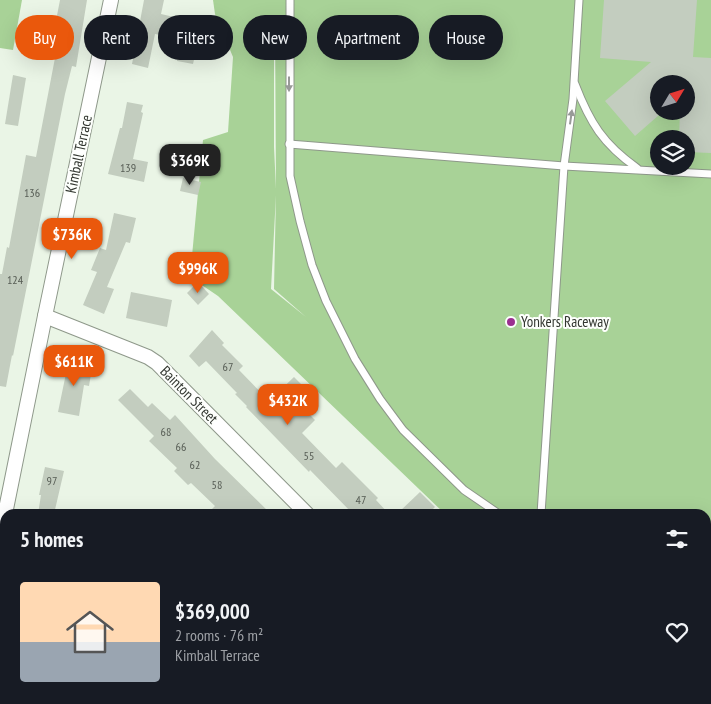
<!DOCTYPE html>
<html lang="en">
<head>
<meta charset="utf-8">
<style>
	:root { --surface:#171b24; --page:#20242c; --text:#f1f3f6; --muted:#9ea1a6; --line:#363941; --accent:#ea580c }
	body { margin:0; font-family:"PT Sans Narrow",sans-serif; background:var(--page); color:var(--text); height:100vh; display:flex; flex-direction:column; font-size:19px; white-space:nowrap }
	* { box-sizing:border-box; margin:0 }
	p { font-size:16px; color:var(--muted) }
	.icon { flex:none; width:28px; height:28px; fill:none; stroke:currentColor; stroke-width:2; stroke-linecap:round; stroke-linejoin:round }
	.map { position:relative; flex:1; overflow:hidden }
	.panel { position:absolute; left:0px; top:509px; width:711px; height:196px; display:flex; flex-direction:column; background:var(--surface); border-radius:15px 15px 0 0; box-shadow:0 5px 20px #0002 }
	.panel>* { flex:none }
	.guide { position:absolute; left:15px; top:15px; width:681px; height:45px; display:flex; gap:10px }
	.needle { width:32px; rotate:52deg }
	.controls { position:absolute; left:650px; top:75px; display:grid; gap:10px }
	.controls a { display:grid; place-items:center; width:45px; height:45px; border-radius:50%; background:var(--surface); box-shadow:0 5px 20px #0002; font-size:25px }
	.price { position:absolute; translate:-50% -42px; padding:0 11px; border-radius:10px; background:var(--accent); color:#fff; font-size:16px; line-height:32px; filter:drop-shadow(0 1px 2px #0008) }
	.price::after { content:''; position:absolute; left:50%; top:30px; width:15px; height:11px; margin-left:-8px; background:inherit; clip-path:polygon(0 0,100% 0,50% 100%) }
	.price.active { background:#222; color:#fff }
	ul { padding:0; list-style:none }
	li { display:flex; align-items:center; gap:15px; height:125px; padding:0 20px }
	li+li { border-top:1px solid var(--line) }
	li span { display:grid; place-items:center; flex:none; width:140px; height:100px; border-radius:5px; color:#555 }
	li>.icon { margin-inline-start:auto }
	span .icon { width:60px; height:60px; fill:#fffc; stroke-width:1 }
	li b { font-size:21px }
	h2 { display:flex; justify-content:space-between; align-items:center; height:60px; padding:0 20px; font-size:21px }
	.pill { padding:0 18px; border-radius:22px; background:var(--surface); box-shadow:0 5px 20px #0002; font-size:18px; line-height:45px }
	.pill.active { background:var(--accent); color:#fff }
	.map>svg:first-child { display:block }
	.green { fill:#a8d297; fill-rule:evenodd }
	.building { fill:#c3cdbf }
	.lines { fill:none; stroke-linecap:round; stroke-linejoin:round }
	.lane-casing { stroke:#8e988a; stroke-width:9 }
	.street-casing { stroke:#8e988a; stroke-width:16 }
	.lane { stroke:#fff; stroke-width:7 }
	.street { stroke:#fff; stroke-width:14 }
	.oneway { fill:#989a98 }
	.poi-dot { fill:#9b2f90; stroke:#fdfffc; stroke-width:2 }
	.labels { text-anchor:middle; stroke-width:4; stroke-linejoin:round; paint-order:stroke }
	.number-label { font-size:12px; fill:#565c54 }
	.street-label { font-size:15px; fill:#323630; stroke:#fdfffc }
	.poi-label { font-size:15px; fill:#323630; stroke:#fdfffc; text-anchor:start }
</style>
</head>
<body>
<div class="map">
<svg width="711" height="704" viewBox="0 0 711 704">
	<rect width="100%" height="100%" fill="#eaf5e6"/>
	<!-- green -->
	<g class="green">
		<path d="M0,0h22l-9,50 -13,-2z"/>
		<path d="M213,0h498v704h-63l-5,-4h63v-186h-261l-227,-218 -28,-19 13,-137 25,-8 5,-75 -18,-43zM274,17l1,1 1,171 -2,-42zM659,84h27v27h-27zM659,139h27v27h-27zM276,195l-2,94 32,28 -35,-28z"/>
	</g>
	<!-- building -->
	<g class="building">
		<path d="M60,0h27l-11,67 -4,-1 -7,28 -52,262 -1,-1 -6,32 -6,-1v-112h2l5,-27 2,1 17,-93 10,2 23,-120 -6,-1z"/>
		<path d="M144,0h20l-3,14 13,3 -4,20 -15,-3 -7,34 -16,-4z"/>
		<path d="M604,0h93l-4,57 18,1v95l-25,-1v-13h-7l1,-28h6v-27h-27v31l-24,21 -30,-35 46,-39 -51,-4z"/>
		<path d="M179,48l17,3 -3,13 -16,-3z"/>
		<path d="M13,75l13,3 -8,48 -13,-2z"/>
		<path d="M127,102l16,3 -2,7 2,1 -10,46 15,3 -4,20 -36,-8 12,-46h2z"/>
		<path d="M183,178l18,4 -3,13 -18,-4z"/>
		<path d="M114,213l22,5 -6,25 -4,-1 -19,45 7,2 -10,25 -21,-9 14,-33 -6,-2 9,-22 6,2z"/>
		<path d="M198,282l11,12 -11,11 -11,-12z"/>
		<path d="M131,292l41,8 -5,27 -41,-9z"/>
		<path d="M212,330l12,13 -2,2 21,21 -4,4 30,31 25,-24 12,12 -11,11 20,20 -13,13 34,35 6,-6 36,36 -2,2 13,14h-36l-43,-44 -1,2 -63,-65 1,-1 -12,-12 2,-1 -31,-32 -7,6 -10,-11z"/>
		<path d="M69,359l16,3 -1,5 8,1 -3,18 -5,-1 -5,31 -21,-4z"/>
		<path d="M130,389l18,18 4,-4 18,17 5,-5 40,44 56,55h-64l8,-8 -24,-23 -3,2 -14,-14 3,-3 -28,-27 5,-5 -36,-36z"/>
		<path d="M45,467l19,4 -10,43h-16l3,-19h-2z"/>
		<path d="M420,492l15,15 -7,7h-31z"/>
	</g>
	<g class="lines">
		<defs>
			<g id="lane">
				<path d="M290,0v176l10,45 12,44 14,36 29,58 25,40 23,31 61,60 35,24"/>
				<path d="M575,84c15,39 28,60 62,84"/>
				<path d="M289,144l275,22 147,8"/>
				<path d="M541,514l23,-348 9,-67 6,-99"/>
				<path d="M706,540l5,1"/>
			</g>
			<g id="street">
				<path d="M45,316l103,41 9,6 150,151"/>
				<path d="M5,514l40,-198 66,-316"/>
				<path d="M0,541l5,-25"/>
				<path d="M494,700l4,4"/>
				<path d="M157,704l1,-4"/>
			</g>
		</defs>
		<!-- lane casing -->
		<use href="#lane" class="lane-casing"/>
		<!-- street casing -->
		<use href="#street" class="street-casing"/>
		<!-- lane -->
		<use href="#lane" class="lane"/>
		<!-- street -->
		<use href="#street" class="street"/>
	</g>
	<!-- one-way arrows -->
	<defs><path id="oneway-solid" d="M-6-.8H1V-3.2L6.5 0L1 3.2V.8H-6Z" transform="scale(1.25)"/></defs>
	<g class="oneway">
		<use href="#oneway-solid" transform="translate(289 84) rotate(90)"/>
		<use href="#oneway-solid" transform="translate(571 117) rotate(-82)"/>
	</g>
	<!-- markers -->
	<circle class="poi-dot" cx="511" cy="322" r="5"/>
	<g class="labels">
		<!-- number labels -->
		<g class="number-label">
			<text x="128" y="172">139</text>
			<text x="32" y="197">136</text>
			<text x="15" y="284">124</text>
			<text x="228" y="371">67</text>
			<text x="166" y="436">68</text>
			<text x="181" y="451">66</text>
			<text x="309" y="460">55</text>
			<text x="195" y="469">62</text>
			<text x="52" y="485">97</text>
			<text x="217" y="489">58</text>
			<text x="361" y="504">47</text>
		</g>
		<!-- street labels -->
		<g class="street-label">
			<text transform="translate(79 154) rotate(-78)" y="5">Kimball Terrace</text>
			<text transform="translate(189 395) rotate(45)" y="5">Bainton Street</text>
		</g>
		<!-- poi labels -->
		<g class="poi-label">
			<text x="521" y="327">Yonkers Raceway</text>
		</g>
	</g>
</svg>
<div class="controls">
<a><svg class="needle" viewBox="-14 -14 28 28"><path d="M0-13l5 13h-10z" fill="#e53935"/><path d="M0 13l5-13h-10z" fill="#9ea1a6"/></svg></a>
<a><svg class="icon" aria-label="layers" viewBox="0 0 24 24"><path d="M12 4l9 5-9 5-9-5zM3 14l9 5 9-5"/></svg></a>
</div>
<b class="price active" style="left:190px;top:186px">$369K</b>
<b class="price" style="left:72px;top:260px">$736K</b>
<b class="price" style="left:198px;top:294px">$996K</b>
<b class="price" style="left:74px;top:387px">$611K</b>
<b class="price" style="left:288px;top:426px">$432K</b>
<div class="guide">
<a class="pill active">Buy</a>
<a class="pill">Rent</a>
<a class="pill">Filters</a>
<a class="pill">New</a>
<a class="pill">Apartment</a>
<a class="pill">House</a>
</div>
<section class="panel">
<h2>5 homes<svg class="icon" aria-label="filters" viewBox="0 0 24 24"><path d="M4 7h16M4 17h16"/><circle cx="9" cy="7" r="2"/><circle cx="15" cy="17" r="2"/></svg></h2>
<ul>
<li><span style="background:linear-gradient(#ffd9b3 60%,#9aa5b1 0)"><svg class="icon" aria-label="home" viewBox="0 0 24 24"><path d="M3 11l9-7 9 7M6 9v11h12V9"/></svg></span><div><b>$369,000</b><p>2 rooms · 76 m²</p><p>Kimball Terrace</p></div><svg class="icon" aria-label="heart" viewBox="0 0 24 24"><path d="M12 20l-8-8c-3-5 5-10 8-4 3-6 11-1 8 4z"/></svg></li>
</ul>
</section>
</div>
</body>
</html>
